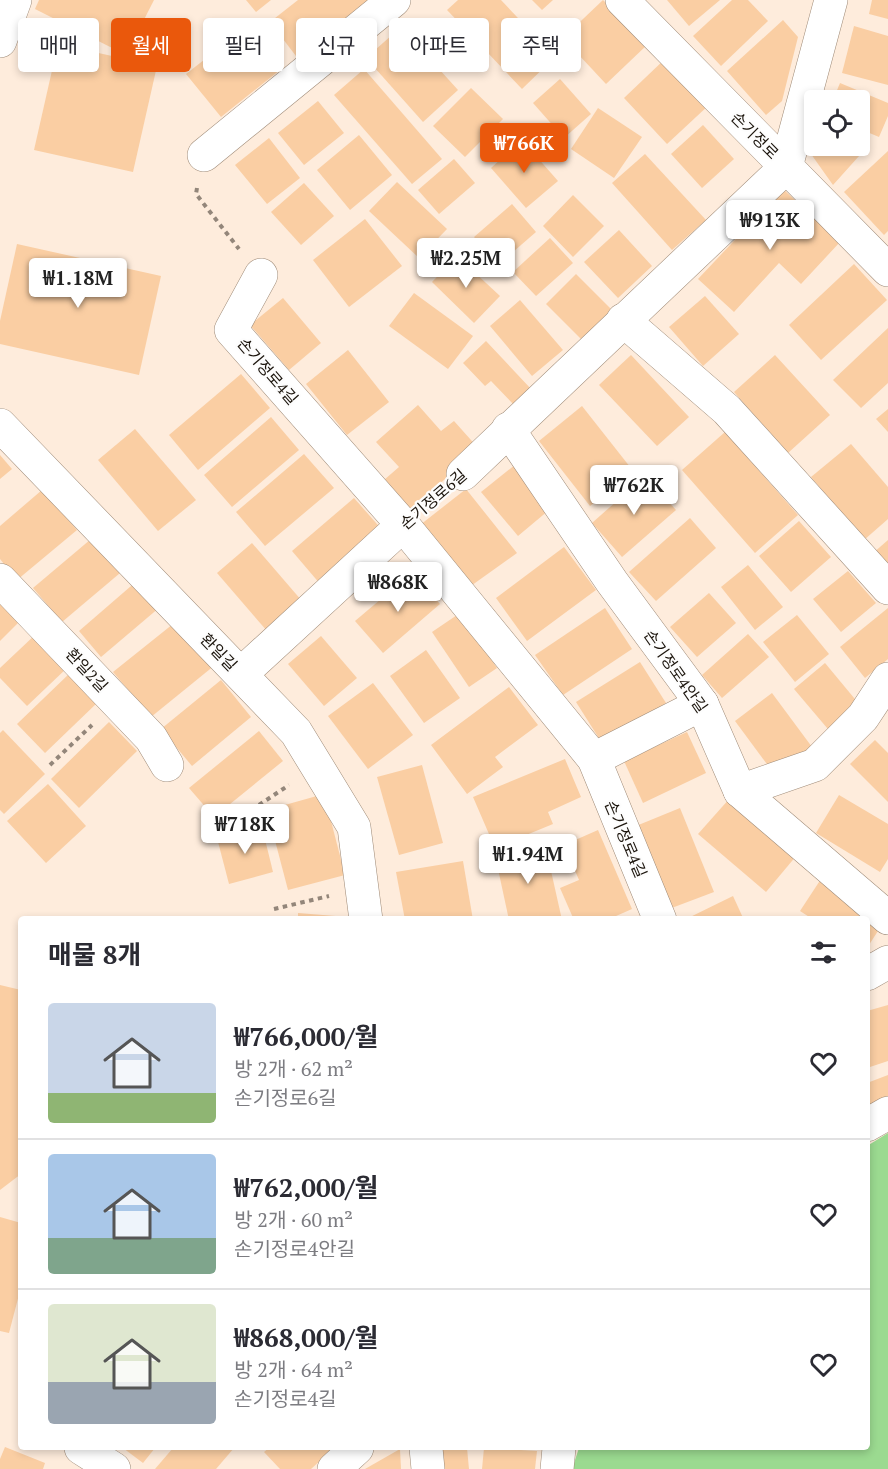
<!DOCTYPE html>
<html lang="ko">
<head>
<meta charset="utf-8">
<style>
	:root { --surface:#fff; --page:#f2f2f3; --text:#2b2b33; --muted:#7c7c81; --line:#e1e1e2; --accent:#ea580c }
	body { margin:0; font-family:"PT Serif","Noto Sans KR",serif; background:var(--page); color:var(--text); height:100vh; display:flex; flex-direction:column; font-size:22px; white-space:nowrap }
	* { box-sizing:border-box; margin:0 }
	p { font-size:20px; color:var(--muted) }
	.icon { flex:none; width:33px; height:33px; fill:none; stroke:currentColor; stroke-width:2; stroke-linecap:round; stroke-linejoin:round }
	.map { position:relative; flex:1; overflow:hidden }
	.details { position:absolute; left:18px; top:916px; width:852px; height:534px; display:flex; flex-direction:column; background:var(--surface); border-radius:6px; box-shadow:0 3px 9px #0003 }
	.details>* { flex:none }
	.guide { position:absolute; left:18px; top:18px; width:852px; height:54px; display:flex; gap:12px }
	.buttons { position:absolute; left:804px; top:90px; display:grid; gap:12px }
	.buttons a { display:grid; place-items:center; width:66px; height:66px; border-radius:6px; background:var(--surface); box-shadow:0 3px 9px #0003; font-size:30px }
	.price { position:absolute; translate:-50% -51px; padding:0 14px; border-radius:6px; background:#fff; color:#222; font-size:20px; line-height:39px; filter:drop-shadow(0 2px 3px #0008) }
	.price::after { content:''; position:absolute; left:50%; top:36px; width:18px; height:14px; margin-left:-9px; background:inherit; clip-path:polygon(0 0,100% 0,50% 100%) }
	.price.active { background:var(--accent); color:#fff }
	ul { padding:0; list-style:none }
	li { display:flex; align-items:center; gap:18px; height:150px; padding:0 30px }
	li+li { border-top:2px solid var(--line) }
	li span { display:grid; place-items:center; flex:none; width:168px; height:120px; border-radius:6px; color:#555 }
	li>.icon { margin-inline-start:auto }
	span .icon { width:72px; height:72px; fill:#fffc; stroke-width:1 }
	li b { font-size:26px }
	h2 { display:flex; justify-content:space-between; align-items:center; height:72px; padding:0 30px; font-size:26px }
	.chip { padding:0 21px; border-radius:6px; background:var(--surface); box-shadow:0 3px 9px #0003; font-size:21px; line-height:54px }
	.chip.active { background:var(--accent); color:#fff }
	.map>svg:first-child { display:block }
	.green { fill:#9bda90 }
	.building { fill:#facea3 }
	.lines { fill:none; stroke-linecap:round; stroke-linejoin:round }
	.street-casing { stroke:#9f8b78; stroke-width:34 }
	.secondary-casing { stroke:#9f8b78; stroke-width:34 }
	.path { stroke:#93867a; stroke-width:4; stroke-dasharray:4.5 4.5; stroke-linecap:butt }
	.street { stroke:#fff; stroke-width:33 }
	.secondary { stroke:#fff; stroke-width:33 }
	.labels { text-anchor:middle; stroke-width:4.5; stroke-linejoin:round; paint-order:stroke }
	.street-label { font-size:16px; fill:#1b140c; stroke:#fdfdfd }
</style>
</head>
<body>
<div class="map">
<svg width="888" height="1469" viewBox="0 0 888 1469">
	<rect width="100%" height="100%" fill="#feecdc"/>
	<!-- green -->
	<path class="green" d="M888,1133v336h-316l7,-21h288v-302z"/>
	<!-- building -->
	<g class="building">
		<path d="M39,0h115l-28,55 -91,-46z"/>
		<path d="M246,0h25l-15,12z"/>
		<path d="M298,0h78l-77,60 -29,-38z"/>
		<path d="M458,0h43l54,57 -33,32 -75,-79z"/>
		<path d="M532,0h21l-11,10z"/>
		<path d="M603,0l45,44 -42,40 -43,-46z"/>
		<path d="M667,0h53l-31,26z"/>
		<path d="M732,0h16l20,21 -47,45 -28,-30z"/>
		<path d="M872,0h16v19l-19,-5z"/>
		<path d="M783,20l15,17 -16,64 -16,14 -39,-44z"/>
		<path d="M854,26l34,10v49l-46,-12z"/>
		<path d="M246,27l34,43 -59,47 -35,-43z"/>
		<path d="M401,27l57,63 -35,32 -57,-64z"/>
		<path d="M58,44l99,22 -24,106 -99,-22z"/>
		<path d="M666,58l44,46 -43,40 -43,-46z"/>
		<path d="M364,69l78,90 -30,25 -78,-89z"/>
		<path d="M560,79l31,35 -27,24 -31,-35z"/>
		<path d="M840,83l48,20v13l-9,21 -19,-8v-29h-27z"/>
		<path d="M471,88l32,31 -38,38 -32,-31z"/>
		<path d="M318,101l26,32 -40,32 -26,-32z"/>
		<path d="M598,108l44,29 -28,41 -43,-29z"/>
		<path d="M703,125l31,34 -32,29 -31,-34z"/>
		<path d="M359,135l33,40 -42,35 -33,-40z"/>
		<path d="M269,138l31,40 -33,26 -32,-39z"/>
		<path d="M522,140l36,41 -32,27 -35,-40z"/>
		<path d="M860,141l8,5 -35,39 -22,-31 2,-8h47z"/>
		<path d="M888,151v80l-4,4 -40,-43z"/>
		<path d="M645,154l61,66 -34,30 -60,-67z"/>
		<path d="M454,159l21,24 -36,31 -21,-24z"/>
		<path d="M397,182l50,47 -28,29 -50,-47z"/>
		<path d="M304,183l30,33 -33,29 -30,-33z"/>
		<path d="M783,189l57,53 -39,42 -22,-21 -45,49 -36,-33z"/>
		<path d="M573,195l31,31 -31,31 -30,-31z"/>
		<path d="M512,204l24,28 -38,33 -24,-28z"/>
		<path d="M365,219l37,47 -53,41 -36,-47z"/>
		<path d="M619,230l33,36 -34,32 -34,-36z"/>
		<path d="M550,238l23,25 -37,33 -23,-24z"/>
		<path d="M17,244l144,32 -22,99 -139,-31v-23z"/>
		<path d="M457,256l43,40 -26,27 -42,-41z"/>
		<path d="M854,264l33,36 -66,60 -32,-35z"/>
		<path d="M576,274l36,36 -30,30 -36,-36z"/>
		<path d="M414,293l59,43 -25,33 -59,-43z"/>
		<path d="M705,296l34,38 -36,32 -34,-39z"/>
		<path d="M283,298l38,45 -32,27 -39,-45z"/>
		<path d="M520,300l43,50 -31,26 -42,-50z"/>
		<path d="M888,328v55l-27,25 -28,-28z"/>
		<path d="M486,341l46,49 -17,16 -24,-25 -6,5 -22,-23z"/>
		<path d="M348,350l41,52 -42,33 -41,-51z"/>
		<path d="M631,355l58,62 -32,29 -58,-61z"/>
		<path d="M775,355l55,60 -42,38 -54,-61z"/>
		<path d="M241,374l29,34 -72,62 -29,-35z"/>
		<path d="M418,405l23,26 13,-10 25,28 -69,61 -26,-30 15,-13 -23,-25z"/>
		<path d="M582,406l52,66 -44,34 -51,-65z"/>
		<path d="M888,409v23l-12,-13z"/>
		<path d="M271,417l28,33 -67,57 -28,-32z"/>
		<path d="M135,429l61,71 -38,31 -60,-71z"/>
		<path d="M725,432l73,83 -43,38 -73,-83z"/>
		<path d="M851,444l37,43v32l-24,21 -53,-63z"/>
		<path d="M304,454l30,34 -69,58 -29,-34z"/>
		<path d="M0,455l12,14 -12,10z"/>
		<path d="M521,460l34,45 -37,31 -37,-44z"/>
		<path d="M645,476l31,34 -54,47 -30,-34z"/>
		<path d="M466,489l51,64 -49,35 -48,-63z"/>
		<path d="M42,490l35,40 -60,50 -17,-21v-33z"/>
		<path d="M354,498l30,34 -63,53 -29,-34z"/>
		<path d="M690,518l26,30 -60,53 -27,-29z"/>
		<path d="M799,521l32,36 -40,35 -32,-36z"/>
		<path d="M97,534l29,34 -64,54 -29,-34z"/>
		<path d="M888,540v32l-16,-18z"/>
		<path d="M252,543l50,58 -35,30 -50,-58z"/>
		<path d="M564,547l32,43 -69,51 -31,-43z"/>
		<path d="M748,565l35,42 -28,23 -34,-43z"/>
		<path d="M848,571l28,32 -35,29 -28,-33z"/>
		<path d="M413,572l27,32 -57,49 -28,-32z"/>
		<path d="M138,580l22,27 -59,50 -22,-26z"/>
		<path d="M709,593l27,30 -39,34 -27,-30z"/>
		<path d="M0,602l19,20 -19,19z"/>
		<path d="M605,608l27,41 -69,46 -28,-40z"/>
		<path d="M888,608v51l-23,19 -25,-31z"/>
		<path d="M460,613l37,55 -28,19 -37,-55z"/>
		<path d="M797,615l32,39 -34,28 -32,-40z"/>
		<path d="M178,620l37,45 -64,52 -38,-45z"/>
		<path d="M36,634l32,33 -41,39 -27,-28v-10z"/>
		<path d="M748,634l21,23 -47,41 -20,-23z"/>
		<path d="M321,636l36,42 -33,28 -36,-42z"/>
		<path d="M426,650l34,48 -36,25 -34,-47z"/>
		<path d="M640,662l26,41 -64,40 -26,-41z"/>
		<path d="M825,663l39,47 -31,25 -39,-46z"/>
		<path d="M70,673l28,29 -53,51 -28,-29z"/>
		<path d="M221,680l30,37 -59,49 -31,-37z"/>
		<path d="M373,683l40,52 -45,34 -40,-53z"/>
		<path d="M509,687l29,38 -43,32 8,10 -36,27 -36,-49z"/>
		<path d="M772,693l40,54 -37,28 -40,-54z"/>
		<path d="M109,722l28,29 -58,57 -28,-29z"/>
		<path d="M3,730l42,44 -41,40 -4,-4v-77z"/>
		<path d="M259,731l24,30 -69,56 -25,-29z"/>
		<path d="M687,732l19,41 -63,30 -19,-42z"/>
		<path d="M875,740l13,13v49l-38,-38z"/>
		<path d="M565,759l16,38 -33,15 5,12 -58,24 -22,-51z"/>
		<path d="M422,765l21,78 -44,12 -22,-78z"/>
		<path d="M48,784l38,42 -40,37 -39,-42z"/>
		<path d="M324,794l21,81 -57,15 -21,-80z"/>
		<path d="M839,795l49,29v35l-8,13 -64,-39z"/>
		<path d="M730,798l67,57 -31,37 -68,-58z"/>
		<path d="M680,808l34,84 -45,17 -33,-83z"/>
		<path d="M262,827l11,45 -44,12 -12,-46z"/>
		<path d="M598,830l34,79 -25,11h-33l-14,-32 19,-8 -15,-35z"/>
		<path d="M545,844l17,76h-53l-14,-65z"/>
		<path d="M463,861l10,59h-68l-9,-48z"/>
		<path d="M821,879l64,41 -18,28v-28h-53l-14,-9z"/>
		<path d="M733,896l11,24h-60z"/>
		<path d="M298,913l50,4v3h-50z"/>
		<path d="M0,985l21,5v184l-21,16z"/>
		<path d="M888,1005v56l-21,7v-57z"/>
		<path d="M888,1075v22l-21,9v-23z"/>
		<path d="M0,1217l21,6v64l-12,46 -9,-2z"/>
		<path d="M5,1447l40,16 -2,6h-43v-10z"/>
		<path d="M123,1448h32l-12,15z"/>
		<path d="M173,1448h61l-18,21h-61z"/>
		<path d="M269,1448h65l-23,21h-31l-16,-17z"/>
		<path d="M439,1448h28l2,21h-28z"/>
		<path d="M484,1448l53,3 -2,18h-53z"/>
		<path d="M400,1449l1,20h-36z"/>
	</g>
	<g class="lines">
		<defs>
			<g id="street">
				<path d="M0,41l15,-41"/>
				<path d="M204,155l190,-155"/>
				<path d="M261,275l-30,55 172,195 191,234 66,161"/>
				<path d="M623,320l104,90 161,178"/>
				<path d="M0,425l296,307 58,95 12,93"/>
				<path d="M508,429l104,153 90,122 38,87 148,127"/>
				<path d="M463,474l323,-307 45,-167"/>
				<path d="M0,580l151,158 16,27"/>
				<path d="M241,674l162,-149"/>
				<path d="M594,759l108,-55"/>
				<path d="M740,791l75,-26 48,-48 25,-38"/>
				<path d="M867,974l21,-12"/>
				<path d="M867,1125l21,-12"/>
				<path d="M81,1448l33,21"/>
				<path d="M426,1448l2,21"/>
				<path d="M334,1469l23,-21"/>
				<path d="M557,1469l2,-21"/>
			</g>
			<path id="secondary" d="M622,0l266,270"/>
		</defs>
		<!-- street casing -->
		<use href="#street" class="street-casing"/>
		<!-- secondary casing -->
		<use href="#secondary" class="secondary-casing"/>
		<!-- path -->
		<g class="path">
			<path d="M197,188l-1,6 43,55"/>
			<path d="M50,765l42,-40"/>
			<path d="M244,815l45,-30"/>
			<path d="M274,909l55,-13"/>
		</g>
		<!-- street -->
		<use href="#street" class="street"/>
		<!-- secondary -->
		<use href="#secondary" class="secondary"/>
	</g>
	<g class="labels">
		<!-- street labels -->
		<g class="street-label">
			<text transform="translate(755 135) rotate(45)" y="6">손기정로</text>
			<text transform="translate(268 371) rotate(49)" y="6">손기정로4길</text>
			<text transform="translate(433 499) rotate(-41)" y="6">손기정로6길</text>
			<text transform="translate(219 652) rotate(46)" y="6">환일길</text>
			<text transform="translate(87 670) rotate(47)" y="6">환일2길</text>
			<text transform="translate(676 671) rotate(55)" y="6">손기정로4안길</text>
			<text transform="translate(626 839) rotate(67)" y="6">손기정로4길</text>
		</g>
	</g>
</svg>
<div class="buttons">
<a><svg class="icon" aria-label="locate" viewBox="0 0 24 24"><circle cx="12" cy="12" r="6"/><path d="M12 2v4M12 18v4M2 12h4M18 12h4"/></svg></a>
</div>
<b class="price active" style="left:524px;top:174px">₩766K</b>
<b class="price" style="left:770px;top:251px">₩913K</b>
<b class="price" style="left:466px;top:289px">₩2.25M</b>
<b class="price" style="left:78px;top:309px">₩1.18M</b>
<b class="price" style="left:634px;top:516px">₩762K</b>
<b class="price" style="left:398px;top:613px">₩868K</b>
<b class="price" style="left:245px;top:855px">₩718K</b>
<b class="price" style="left:528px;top:885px">₩1.94M</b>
<div class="guide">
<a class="chip">매매</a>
<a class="chip active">월세</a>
<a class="chip">필터</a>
<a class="chip">신규</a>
<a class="chip">아파트</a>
<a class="chip">주택</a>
</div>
<section class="details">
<h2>매물 8개<svg class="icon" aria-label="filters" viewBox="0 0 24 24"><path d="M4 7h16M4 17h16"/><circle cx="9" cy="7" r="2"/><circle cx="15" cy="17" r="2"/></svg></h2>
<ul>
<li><span style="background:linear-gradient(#c9d6e8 75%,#8fb573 0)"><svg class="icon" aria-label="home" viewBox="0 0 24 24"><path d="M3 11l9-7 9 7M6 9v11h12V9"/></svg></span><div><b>₩766,000/월</b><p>방 2개 · 62 m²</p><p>손기정로6길</p></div><svg class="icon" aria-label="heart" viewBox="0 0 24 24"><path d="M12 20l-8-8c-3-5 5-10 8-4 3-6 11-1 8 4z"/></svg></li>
<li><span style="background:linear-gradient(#a9c7e8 70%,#7fa58c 0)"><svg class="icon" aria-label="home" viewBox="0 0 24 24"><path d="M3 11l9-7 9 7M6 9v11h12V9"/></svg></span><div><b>₩762,000/월</b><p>방 2개 · 60 m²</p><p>손기정로4안길</p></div><svg class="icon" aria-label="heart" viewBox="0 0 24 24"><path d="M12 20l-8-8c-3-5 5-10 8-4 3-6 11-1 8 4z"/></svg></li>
<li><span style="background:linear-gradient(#dfe7d0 65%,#9aa5b1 0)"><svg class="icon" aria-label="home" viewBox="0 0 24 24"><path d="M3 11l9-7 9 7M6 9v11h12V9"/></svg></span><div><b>₩868,000/월</b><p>방 2개 · 64 m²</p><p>손기정로4길</p></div><svg class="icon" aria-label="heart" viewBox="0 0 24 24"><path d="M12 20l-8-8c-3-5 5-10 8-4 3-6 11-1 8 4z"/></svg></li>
</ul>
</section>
</div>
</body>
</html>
